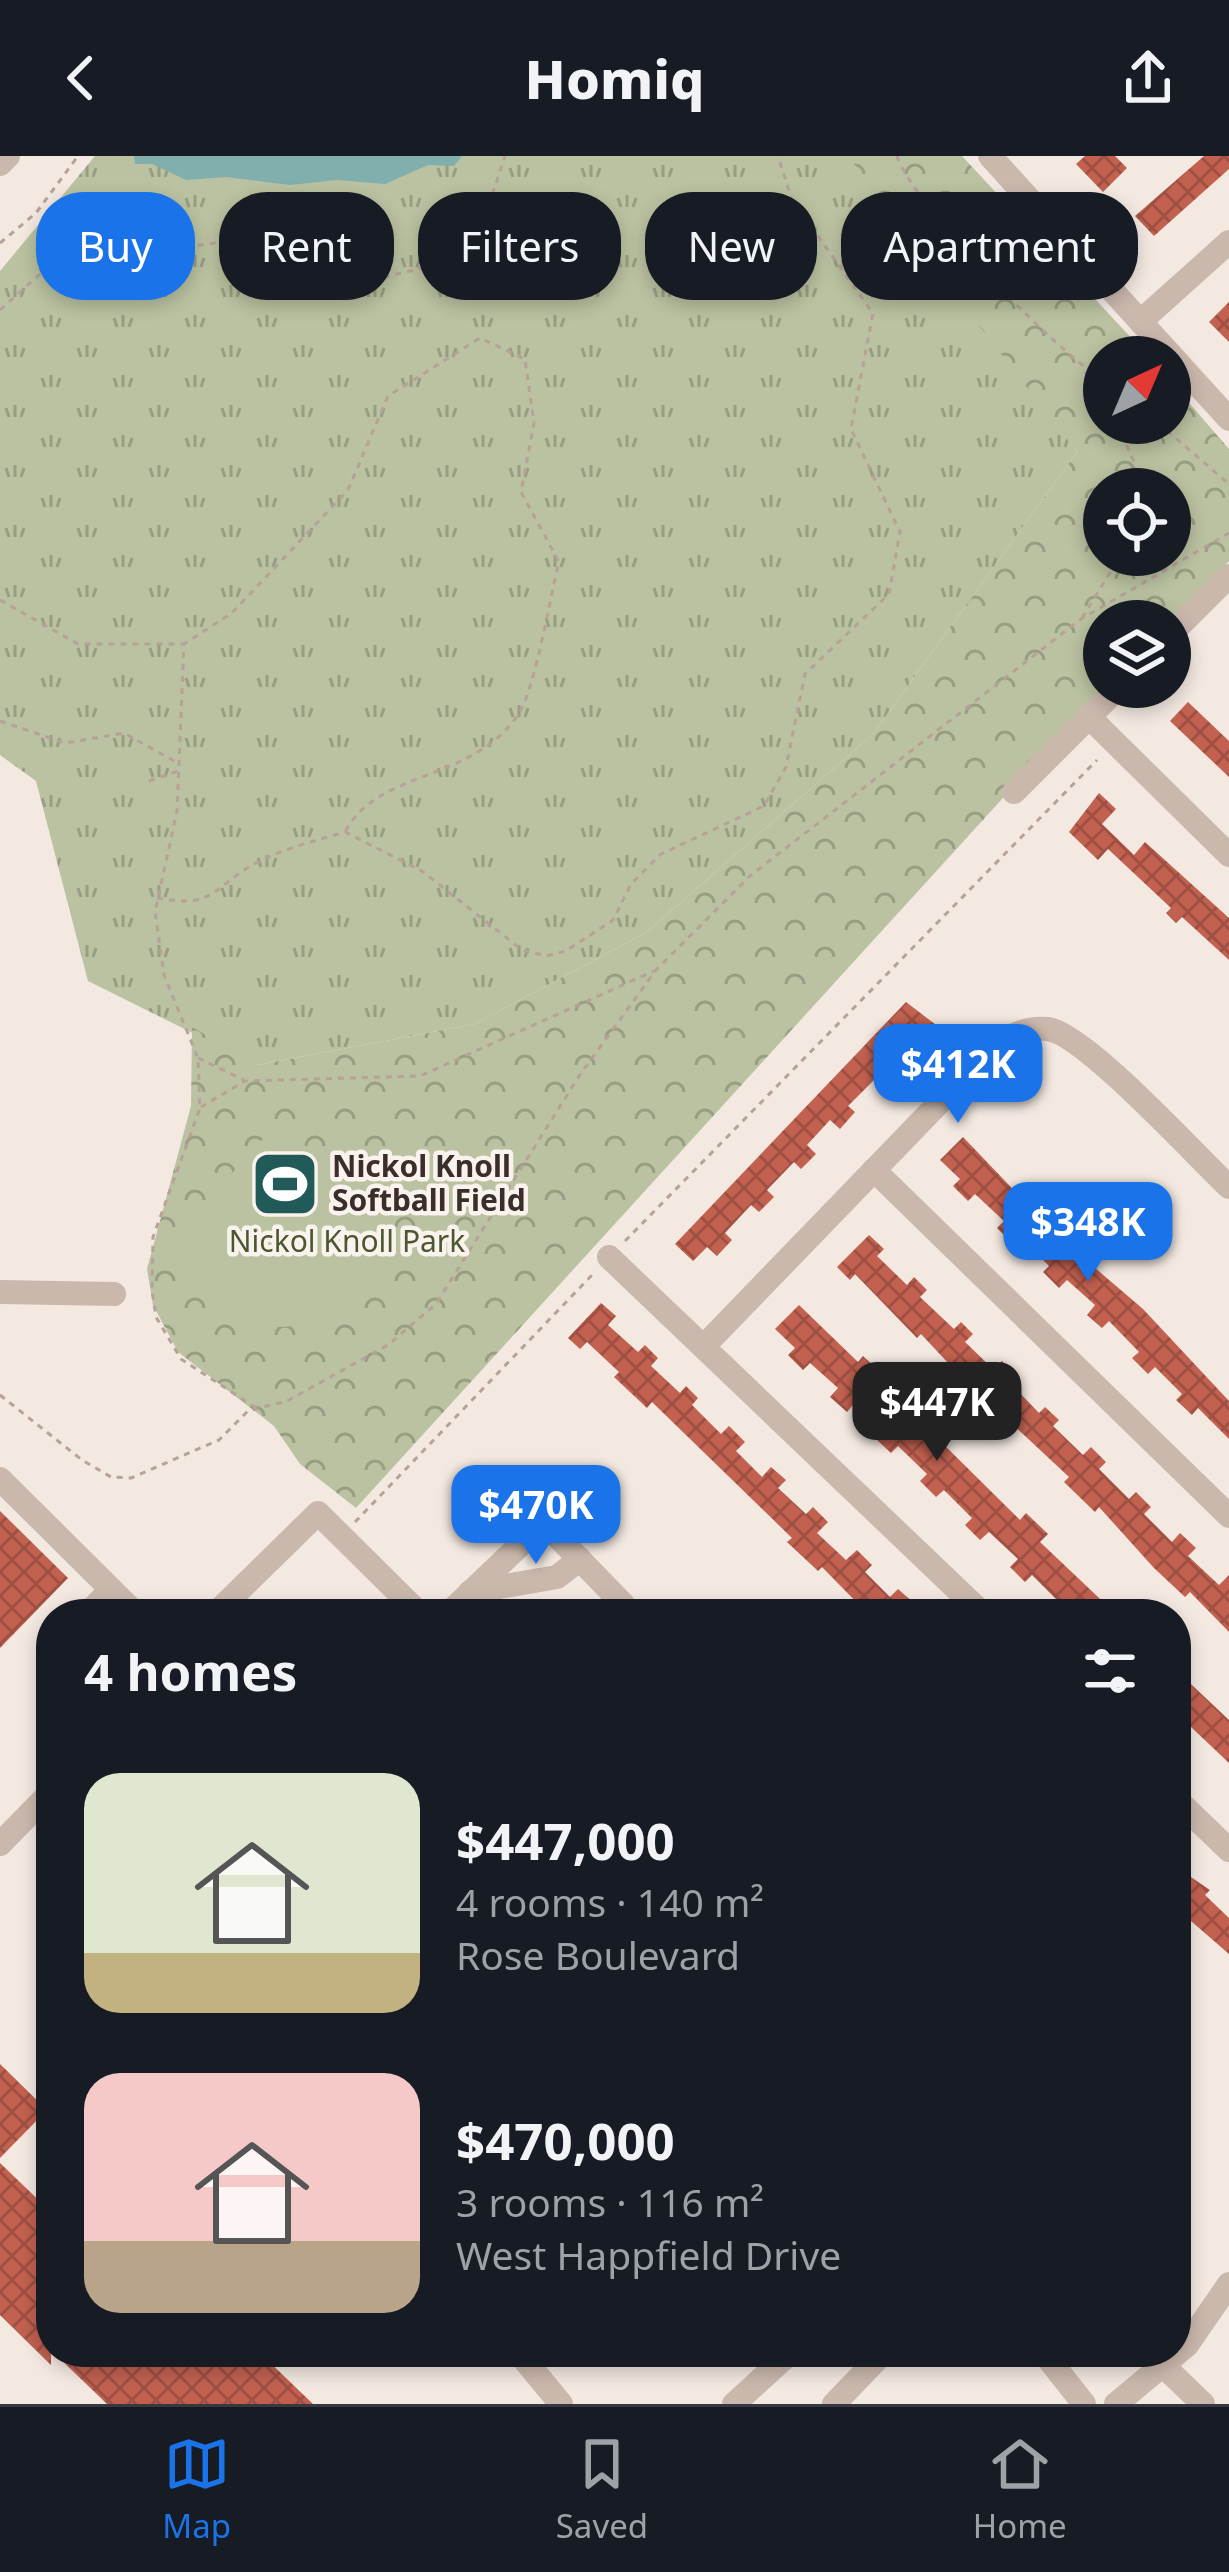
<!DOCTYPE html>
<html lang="en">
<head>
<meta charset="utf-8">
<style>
	:root { --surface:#171b24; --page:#242831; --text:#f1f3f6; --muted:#9ea1a6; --line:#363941; --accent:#1a73e8 }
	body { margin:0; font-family:"Noto Sans",sans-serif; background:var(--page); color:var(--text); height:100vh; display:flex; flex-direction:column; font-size:45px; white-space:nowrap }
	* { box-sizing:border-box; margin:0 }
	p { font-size:39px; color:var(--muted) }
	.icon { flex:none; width:66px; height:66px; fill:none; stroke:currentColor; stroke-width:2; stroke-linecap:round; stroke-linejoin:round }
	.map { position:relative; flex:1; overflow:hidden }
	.sheet { position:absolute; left:36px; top:1443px; width:1155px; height:768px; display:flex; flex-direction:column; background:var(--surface); border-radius:48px; box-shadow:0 6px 18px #0003 }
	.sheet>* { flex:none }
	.guide { position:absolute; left:36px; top:36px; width:1158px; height:108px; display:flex; gap:24px }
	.needle { width:78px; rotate:44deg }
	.controls { position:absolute; left:1083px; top:180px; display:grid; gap:24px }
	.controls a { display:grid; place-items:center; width:108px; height:108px; border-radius:50%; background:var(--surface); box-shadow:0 6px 18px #0003; font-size:60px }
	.price { position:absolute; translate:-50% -102px; padding:0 27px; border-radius:24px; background:var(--accent); color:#fff; font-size:39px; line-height:78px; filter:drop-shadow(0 3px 6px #0008) }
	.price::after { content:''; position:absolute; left:50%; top:72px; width:36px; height:27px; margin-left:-18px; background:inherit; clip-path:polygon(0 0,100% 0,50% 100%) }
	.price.selected { background:#222; color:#fff }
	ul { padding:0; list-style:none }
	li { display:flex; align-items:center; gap:36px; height:300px; padding:0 48px }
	li span { display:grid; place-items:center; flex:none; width:336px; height:240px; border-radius:36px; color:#555 }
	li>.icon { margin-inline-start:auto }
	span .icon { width:144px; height:144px; fill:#fffc; stroke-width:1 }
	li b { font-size:51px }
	h2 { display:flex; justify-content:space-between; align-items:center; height:144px; padding:0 48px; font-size:51px }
	.pill { padding:0 42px; border-radius:48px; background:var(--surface); box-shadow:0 6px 18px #0003; font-size:42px; line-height:108px }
	.pill.selected { background:var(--accent); color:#fff }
	header { display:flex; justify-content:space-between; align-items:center; height:156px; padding:0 48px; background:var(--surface); font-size:54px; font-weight:800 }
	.tab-bar { display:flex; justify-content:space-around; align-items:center; height:168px; border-top:3px solid var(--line); background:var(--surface); font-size:33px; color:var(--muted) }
	.tab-bar a { display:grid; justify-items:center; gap:6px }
	.tab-bar .selected { color:var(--accent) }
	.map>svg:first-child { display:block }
	.grass { fill:url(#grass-tufts) }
	.park { fill:url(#park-crowns); fill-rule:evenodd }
	.pitch { fill:#bac2a1 }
	.water { fill:#80afad }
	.building { fill:url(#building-cross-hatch) }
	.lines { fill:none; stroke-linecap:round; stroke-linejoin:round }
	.path { stroke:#b7a297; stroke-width:3; stroke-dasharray:6 6; stroke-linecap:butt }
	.minor { stroke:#cbb8ad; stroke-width:24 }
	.labels { text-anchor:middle; stroke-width:9; stroke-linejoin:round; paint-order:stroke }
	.poi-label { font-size:30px; font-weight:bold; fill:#392e2b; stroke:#faf3ed; text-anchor:start }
	.park-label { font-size:30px; fill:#4c572f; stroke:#faf3ed }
</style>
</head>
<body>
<header><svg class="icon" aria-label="back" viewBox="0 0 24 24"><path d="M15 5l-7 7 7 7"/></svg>Homiq<svg class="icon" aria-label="share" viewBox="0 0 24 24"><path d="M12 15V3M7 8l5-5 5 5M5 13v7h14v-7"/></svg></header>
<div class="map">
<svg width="1229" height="2248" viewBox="0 0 1229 2248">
	<defs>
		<pattern id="grass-tufts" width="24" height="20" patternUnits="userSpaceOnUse" patternTransform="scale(3)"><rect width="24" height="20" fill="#bac2a1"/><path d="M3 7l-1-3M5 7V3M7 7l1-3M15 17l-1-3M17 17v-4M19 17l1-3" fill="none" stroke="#989e83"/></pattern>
		<pattern id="park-crowns" width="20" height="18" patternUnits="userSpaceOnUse" patternTransform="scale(3)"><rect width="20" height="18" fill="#bac2a1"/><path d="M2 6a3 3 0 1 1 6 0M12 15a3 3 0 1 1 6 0" fill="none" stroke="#989e83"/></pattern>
		<pattern id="building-cross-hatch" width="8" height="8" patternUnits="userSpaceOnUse" patternTransform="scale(3)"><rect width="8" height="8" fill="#c26150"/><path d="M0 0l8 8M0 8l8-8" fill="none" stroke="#9f5043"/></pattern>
	</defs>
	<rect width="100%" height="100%" fill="#f3e9e1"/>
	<!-- grass -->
	<path class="grass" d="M95,0h763l219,296 -204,282 -226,198 -172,92 -218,41 -169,-84 -52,-200 -36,-26v-484z"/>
	<!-- park -->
	<path class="park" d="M848,0h114l187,201h-45v66h66v-42l59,68v112l-59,62 -66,-2v66l-748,821 -56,-44 -26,-38 -96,-74 -25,-47 -6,-36 44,-163 1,-79 65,38 218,-41 172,-92 226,-198 204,-282zM1104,333h66v66h-66z"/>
	<!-- pitch -->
	<path class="pitch" d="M278,966l139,124c-96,90 -159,123 -254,4z"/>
	<!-- water -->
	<path class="water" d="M134,0h328l-8,10 -26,-1 -43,19 -48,-4 -47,5 -64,-8 -40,3 -34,-16h-17z"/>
	<!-- building -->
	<g class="building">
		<path d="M1085,0h30l12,12 -24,24 -27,-28z"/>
		<path d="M1204,0h25v13l-75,67 -19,-20z"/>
		<path d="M1229,146v40l-20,-20z"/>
		<path d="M1188,546l41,39v36l-59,-56z"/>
		<path d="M1099,637l17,16 -14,15 32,31 11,-13 84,76v42l-47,-43 -6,6 -10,-10 5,-5 -63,-59 -10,11 -29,-28z"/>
		<path d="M906,846l34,26 -15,16 -8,-7 -27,27 7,7 -15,15 -7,-7 -27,27 7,6 -15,17 -10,-9 -23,25 9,9 -15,15 -7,-7 -27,28 7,7 -15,15 -8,-7 -26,28 7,7 -15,16 -10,-9 -14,14 -18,-17z"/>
		<path d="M963,981l86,90 4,-4 28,33 62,53 86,92v38l-31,-31 -6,7 -16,-15 6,-6 -27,-27 -7,7 -16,-16 7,-6 -30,-31 -7,7 -15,-13 8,-10 -28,-25 -8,8 -16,-16 6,-6 -30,-30 -7,7 -15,-15 7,-7 -29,-27 -7,7 -15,-15 7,-7 -20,-19z"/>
		<path d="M869,1079l15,14 -7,7 30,29 7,-8 13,13 -7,7 34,32 7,-7 12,12 -8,8 28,27 9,-8 14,14 -7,7 30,31 6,-6 14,13 -6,6 30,29 8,-8 15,15 -7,7 30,30 7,-7 15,15 -7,7 28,28 8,-9 16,15 -8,8 31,29 10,-10v57l-39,-40 -5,5 -31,-29 -55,-61 -4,5 -31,-30 5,-5 -60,-56 -3,4 -85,-91 -4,4 -62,-64 -5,6 -13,-13z"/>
		<path d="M601,1147l15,13 -8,9 30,27 7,-7 13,13 -7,8 29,27 6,-7 12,12 -6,7 29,29 8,-8 16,16 -9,9 26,26 9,-10 15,13 -8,8 28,26 7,-7 15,15 -11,11 29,27 11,-10 15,15 -7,7 25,25 8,-8 16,14 -7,11h-39l-46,-47 -4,4 -31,-29 5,-4 -140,-136 -5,6 -33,-31 5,-5 -32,-30 -7,7 -12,-11z"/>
		<path d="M799,1149l59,57 5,-6 15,14 -10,10 59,56 4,-4 89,88 6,-7 22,21 -8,8 76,72h-60l8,-7 -32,-32 -7,7 -15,-15 8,-8 -29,-27 -9,8 -15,-15 7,-7 -28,-28 -8,7 -16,-16 7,-7 -29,-28 -7,7 -16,-15 6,-6 -28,-27 -6,7 -17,-15 8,-9 -28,-25 -7,7 -15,-15 7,-7 -20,-19z"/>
		<path d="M0,1355l68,67 -68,70z"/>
		<path d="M1176,1514l53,50v43l-38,-36 -7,8 -8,-7z"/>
		<path d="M1176,1711l34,23 -5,5 24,23v36l-53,-46z"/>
		<path d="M0,1908l47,46 -47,48z"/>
		<path d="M0,2007l51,49v153l-51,-50z"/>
		<path d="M53,2196h206l54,52h-206z"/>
	</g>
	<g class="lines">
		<!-- path -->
		<g class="path">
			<path d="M897,0c18,52 158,194 207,225"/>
			<path d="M0,87l36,-30 42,-57"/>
			<path d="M0,154l49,-44 166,-23 86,54 171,-41 33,-100"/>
			<path d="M1085,216l19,29"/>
			<path d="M1117,267l17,39 2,27"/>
			<path d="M1158,267l71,61"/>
			<path d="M0,444l78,44h106"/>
			<path d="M1082,462l39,-63"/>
			<path d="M0,565l65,22 59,-10 54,30"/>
			<path d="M149,625l29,-10"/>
			<path d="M157,742c59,11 55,-11 99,-35 28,-15 59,-22 89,-31l77,39 100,79 24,6 20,-5 47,-31 18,-36 30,-30 103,-48 22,-39 19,-93 84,-80 11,-62 -49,-103 22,-116 -81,-113 -14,-44"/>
			<path d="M198,902l46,22"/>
			<path d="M201,951l44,-26 175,-5 234,-105"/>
			<path d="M625,1085l472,-481"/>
			<path d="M0,1239l82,65 29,17 20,1 88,-38 29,-29 39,-10 101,-56 48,-41 143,-228 77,-106 94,-94 331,-257 148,-86"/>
			<path d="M256,1252l-75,-49 -25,-42 -4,-27 1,-53 47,-129 -2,-50 -34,-83 -9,-63 22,-101 7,-167 48,-31 116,-123 40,-94 92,-58 45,21 9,64 -13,69 38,70c-9,35 -24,128 -41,153 -47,68 -140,54 -173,117"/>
			<path d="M355,1366l238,-248"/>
		</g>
		<!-- minor -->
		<g class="minor">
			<path d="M990,0l239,263"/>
			<path d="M0,8l8,-8"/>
			<path d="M1142,164l87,-78"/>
			<path d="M1170,479l59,-59"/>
			<path d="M1089,561l140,138"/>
			<path d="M1014,636l105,-105"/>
			<path d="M874,1014l355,346"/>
			<path d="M609,1101l374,357"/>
			<path d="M0,1136l114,2"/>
			<path d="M704,1190l292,-302c18,-10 31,-17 52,-15 37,5 148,127 181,158"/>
			<path d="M0,1323l136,135"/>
			<path d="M470,1436l87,-15 23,-18"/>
			<path d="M91,1454l20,-20"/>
			<path d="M215,1458l103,-101 102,101"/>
			<path d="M448,1458l91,-87 13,4 71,73"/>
			<path d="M1176,1643l53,51"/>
			<path d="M0,1688l51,-52"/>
			<path d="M518,2196l43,52"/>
			<path d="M1043,2196l41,52"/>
			<path d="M1151,2198l52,50"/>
			<path d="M734,2248l57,-52"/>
			<path d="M834,2248l50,-52"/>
			<path d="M1116,2248l71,-59 42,-61"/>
		</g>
	</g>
	<!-- icons -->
	<defs>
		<symbol id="stadium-square" viewBox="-11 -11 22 22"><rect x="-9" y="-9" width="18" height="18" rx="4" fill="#215a59" stroke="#faf3ed"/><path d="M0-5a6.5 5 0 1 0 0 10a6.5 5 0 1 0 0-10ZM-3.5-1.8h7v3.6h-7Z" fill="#fff"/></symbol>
	</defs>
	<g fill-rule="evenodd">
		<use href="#stadium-square" x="247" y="990" width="76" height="76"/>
	</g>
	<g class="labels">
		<!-- poi labels -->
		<g class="poi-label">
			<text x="332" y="1021">Nickol Knoll<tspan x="332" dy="34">Softball Field</tspan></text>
		</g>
		<!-- park labels -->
		<g class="park-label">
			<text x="347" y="1096">Nickol Knoll Park</text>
		</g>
	</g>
</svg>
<div class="controls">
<a><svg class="needle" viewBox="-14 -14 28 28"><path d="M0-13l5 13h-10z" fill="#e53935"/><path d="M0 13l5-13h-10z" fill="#9ea1a6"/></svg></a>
<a><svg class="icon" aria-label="locate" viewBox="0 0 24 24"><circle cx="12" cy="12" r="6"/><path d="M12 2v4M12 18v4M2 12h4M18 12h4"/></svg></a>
<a><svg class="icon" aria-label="layers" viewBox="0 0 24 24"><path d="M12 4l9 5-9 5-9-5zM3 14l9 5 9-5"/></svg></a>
</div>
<b class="price" style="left:958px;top:970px">$412K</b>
<b class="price" style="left:1088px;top:1128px">$348K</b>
<b class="price selected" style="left:937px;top:1308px">$447K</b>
<b class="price" style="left:536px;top:1411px">$470K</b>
<div class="guide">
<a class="pill selected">Buy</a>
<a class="pill">Rent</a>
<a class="pill">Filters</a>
<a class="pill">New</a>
<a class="pill">Apartment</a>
</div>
<section class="sheet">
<h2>4 homes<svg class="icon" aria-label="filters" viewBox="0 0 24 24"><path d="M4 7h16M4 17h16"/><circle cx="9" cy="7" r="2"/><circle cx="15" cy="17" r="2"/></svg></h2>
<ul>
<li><span style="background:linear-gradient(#dfe7d0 75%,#c2b280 0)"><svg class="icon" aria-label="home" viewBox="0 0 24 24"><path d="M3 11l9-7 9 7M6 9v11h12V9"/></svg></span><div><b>$447,000</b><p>4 rooms · 140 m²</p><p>Rose Boulevard</p></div></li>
<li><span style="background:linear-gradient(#f6c9c9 70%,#b9a48a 0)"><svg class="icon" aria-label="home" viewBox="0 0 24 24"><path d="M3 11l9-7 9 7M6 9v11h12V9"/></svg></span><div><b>$470,000</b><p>3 rooms · 116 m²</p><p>West Happfield Drive</p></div></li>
</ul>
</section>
</div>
<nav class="tab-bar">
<a class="selected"><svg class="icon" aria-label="map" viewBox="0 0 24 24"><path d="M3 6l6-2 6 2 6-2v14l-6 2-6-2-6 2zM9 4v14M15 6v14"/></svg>Map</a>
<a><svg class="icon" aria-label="saved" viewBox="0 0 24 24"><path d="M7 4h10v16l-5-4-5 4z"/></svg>Saved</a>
<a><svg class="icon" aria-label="home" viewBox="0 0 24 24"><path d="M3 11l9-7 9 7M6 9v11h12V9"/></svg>Home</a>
</nav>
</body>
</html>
